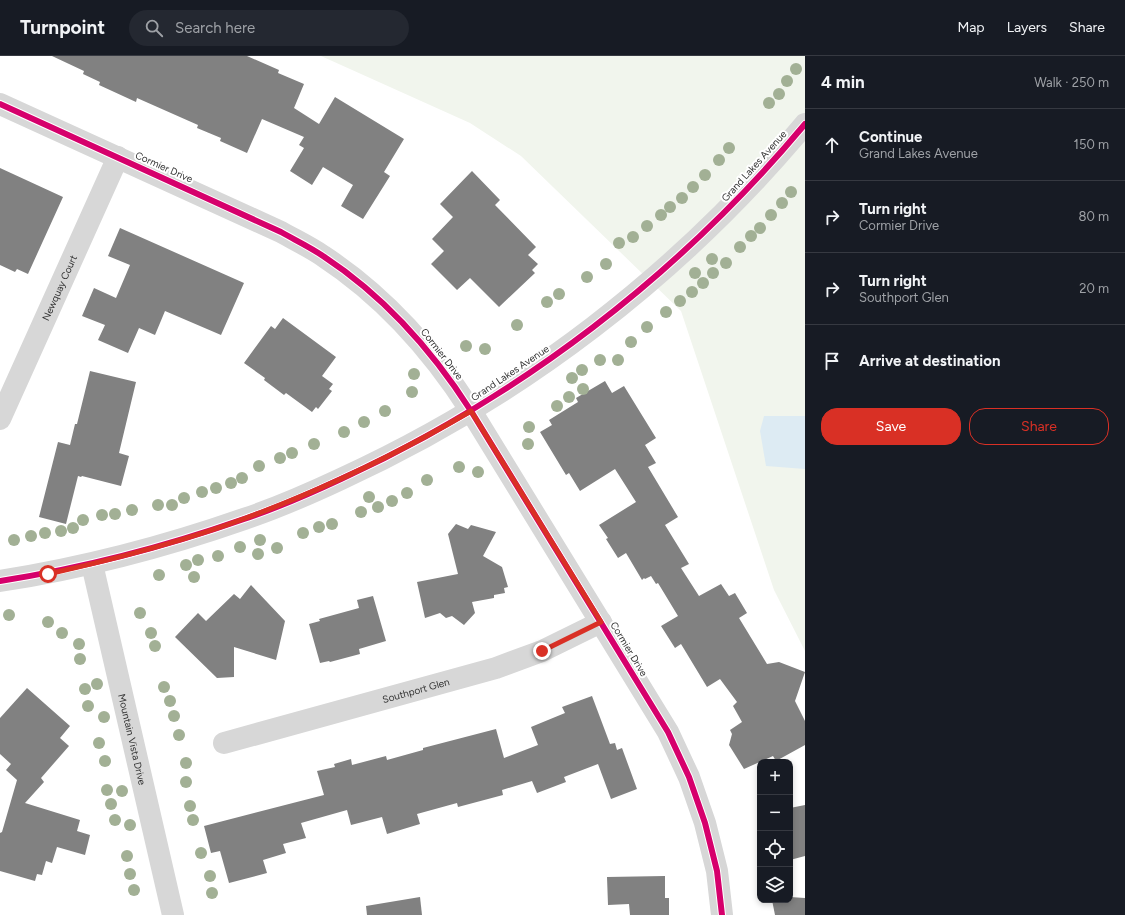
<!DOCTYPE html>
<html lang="en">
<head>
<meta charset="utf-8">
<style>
  :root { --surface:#171b24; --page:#242831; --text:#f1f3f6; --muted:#9ea1a6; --line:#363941; --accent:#d93025 }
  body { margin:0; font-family:Figtree,sans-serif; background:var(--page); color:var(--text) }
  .controls { position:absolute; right:12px; bottom:12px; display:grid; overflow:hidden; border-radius:8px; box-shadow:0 2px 6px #0003 }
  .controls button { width:36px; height:36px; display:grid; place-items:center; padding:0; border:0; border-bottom:1px solid var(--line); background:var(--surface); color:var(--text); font:20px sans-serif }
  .stop { position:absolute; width:12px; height:12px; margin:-9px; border:3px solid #d93025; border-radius:50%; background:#fff }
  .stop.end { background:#d93025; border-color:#fff; box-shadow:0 1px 4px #0008 }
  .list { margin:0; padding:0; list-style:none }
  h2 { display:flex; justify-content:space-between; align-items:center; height:52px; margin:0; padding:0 16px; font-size:17px }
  h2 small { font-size:13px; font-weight:400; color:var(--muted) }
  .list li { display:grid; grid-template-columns:26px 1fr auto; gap:12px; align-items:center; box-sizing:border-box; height:72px; padding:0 16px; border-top:1px solid var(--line) }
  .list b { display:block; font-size:15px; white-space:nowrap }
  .list p { margin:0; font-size:13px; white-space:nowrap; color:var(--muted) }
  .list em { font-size:13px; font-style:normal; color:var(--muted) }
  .actions { display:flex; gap:8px; padding:12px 16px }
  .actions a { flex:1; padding:9px 0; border:1px solid var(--accent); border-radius:16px; text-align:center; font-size:14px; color:var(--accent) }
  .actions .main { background:var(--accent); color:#fff }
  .icon { flex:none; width:22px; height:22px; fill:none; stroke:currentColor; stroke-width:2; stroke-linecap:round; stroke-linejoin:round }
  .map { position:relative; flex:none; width:805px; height:859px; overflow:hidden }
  header { display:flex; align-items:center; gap:24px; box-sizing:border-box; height:56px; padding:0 20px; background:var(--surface); border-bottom:1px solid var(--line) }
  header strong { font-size:19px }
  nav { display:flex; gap:22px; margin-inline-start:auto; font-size:14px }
  .search { width:280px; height:36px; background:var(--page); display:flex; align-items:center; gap:10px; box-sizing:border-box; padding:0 14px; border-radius:22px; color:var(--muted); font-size:15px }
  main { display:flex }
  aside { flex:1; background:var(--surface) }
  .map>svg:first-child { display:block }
  .green { fill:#f1f5ed }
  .water { fill:#ddebf3 }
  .building { fill:#818181 }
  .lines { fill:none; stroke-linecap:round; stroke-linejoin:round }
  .minor { stroke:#d7d7d7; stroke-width:22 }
  .cycleway-casing { stroke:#fff; stroke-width:8 }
  .cycleway { stroke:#d6006c; stroke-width:6 }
  .tree { fill:#a2b095 }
  .route { stroke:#d93025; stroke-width:5 }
  .labels { text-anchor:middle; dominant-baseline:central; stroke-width:4; stroke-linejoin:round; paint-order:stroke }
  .street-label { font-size:10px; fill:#333; stroke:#fff }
</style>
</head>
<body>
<header>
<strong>Turnpoint</strong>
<div class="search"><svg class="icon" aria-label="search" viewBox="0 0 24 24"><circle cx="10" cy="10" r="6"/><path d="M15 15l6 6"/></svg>Search here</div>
<nav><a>Map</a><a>Layers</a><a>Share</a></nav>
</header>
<main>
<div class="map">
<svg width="805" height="859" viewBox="0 0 805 859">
  <rect width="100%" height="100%" fill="#fff"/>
  <polygon class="green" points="321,0 805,0 805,595 774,534 681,255 521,100 470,67"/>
  <polygon class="water" points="764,360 805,360 805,413 766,410 760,375"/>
  <g class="building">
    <polygon points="52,0 247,0 279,14 278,17 304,28 294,52 319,68 335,41 404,83 384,116 390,120 363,163 341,150 353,129 323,111 312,129 290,115 304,92 299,89 304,81 262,63 247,97 220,85 221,82 197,72 198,69 137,42 136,46 99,29 100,26 83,18 84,15"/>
    <polygon points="0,112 63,141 28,218 17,213 15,216 0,209"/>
    <polygon points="472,115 500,144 495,149 536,191 528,199 538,208 532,214 535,217 499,251 470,222 457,234 431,208 444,195 432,183 453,161 440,148"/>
    <polygon points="120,172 244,227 221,279 165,255 155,279 139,272 128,297 98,284 105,269 82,260 94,232 116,242 130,209 108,200"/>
    <polygon points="283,262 336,301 322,320 333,328 329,333 332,335 318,353 316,351 312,356 286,337 284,339 264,324 265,322 244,307 271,270 275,273"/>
    <polygon points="90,315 136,326 119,397 129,400 121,430 82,420 81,421 78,420 66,468 39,461 58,386 70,389 75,368 77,368"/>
    <polygon points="605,325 612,337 624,330 656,382 645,389 656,407 648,411 678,461 665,469 689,508 681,512 699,540 721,528 729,540 735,537 747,557 739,562 767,608 779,606 805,616 795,645 805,665 805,689 776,705 773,700 744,713 729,689 732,678 730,674 742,666 733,650 737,646 720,623 707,631 681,588 675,592 661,570 678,560 658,527 656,528 651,520 645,523 644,522 642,524 626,497 618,502 606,483 608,482 599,469 636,446 615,413 580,435 569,417 566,419 540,376 552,369 549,364 578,346 576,342"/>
    <polygon points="456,468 468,473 471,469 496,476 483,500 502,511 508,531 504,532 505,537 494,539 494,542 472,546 475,557 464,569 452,560 446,562 440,557 425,562 417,526 458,518 448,478"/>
    <polygon points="251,529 285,565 276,604 234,591 234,621 217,622 175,581 198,557 206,565 234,538 240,543"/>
    <polygon points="373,540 386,585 359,593 360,598 330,606 329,605 320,607 309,568 320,565 319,563 359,552 357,544"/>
    <polygon points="27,632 70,670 60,682 69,690 41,722 44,726 25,747 80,764 77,775 90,779 85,799 57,791 52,807 46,805 42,819 37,818 35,825 0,815 0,777 2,776 17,724 6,714 11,708 0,698 0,662"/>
    <polygon points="592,640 610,688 615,687 617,694 622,692 637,733 611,743 598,708 564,721 566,726 537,737 532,725 502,734 503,739 458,751 457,747 417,758 420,768 387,778 382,761 351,769 347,754 301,767 306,782 283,788 286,797 263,804 267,817 229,827 220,795 211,797 204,770 324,739 317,715 335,711 334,708 351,703 352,709 386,700 387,704 423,694 423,692 496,673 504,702 538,689 531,671 565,657 562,651"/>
    <polygon points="805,749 805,800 790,804 790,752"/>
    <polygon points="665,820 665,842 669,842 669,859 630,859 629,848 608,849 607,821"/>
    <polygon points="420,841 422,859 367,859 366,850"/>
    <polygon points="790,841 805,842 805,859 775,859 772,844 790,844"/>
  </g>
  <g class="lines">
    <g class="minor">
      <path d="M0,48L281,176C295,184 310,191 323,200C384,240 432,294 471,355L668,676L689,721L705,767L717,815L722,859"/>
      <path id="s1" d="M0,363L118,101"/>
      <path id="s2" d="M92,508L173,859"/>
      <path d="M0,525C83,512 164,491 244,463C277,452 309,438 341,423C520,341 679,219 805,68"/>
      <path id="s3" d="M224,687L496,612L542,595L601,566"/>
    </g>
    <defs>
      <g id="cycleway">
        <path d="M0,48L281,176C295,184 310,191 323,200C384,240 432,294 471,355L668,676L689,721L705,767L717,815L722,859"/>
        <path d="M0,525C83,512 164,491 244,463C277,452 309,438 341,423C520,341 679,219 805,68"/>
      </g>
    </defs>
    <use href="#cycleway" class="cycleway-casing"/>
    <use href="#cycleway" class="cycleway"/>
  </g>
  <g class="tree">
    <circle cx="796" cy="13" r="6"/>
    <circle cx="787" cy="25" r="6"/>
    <circle cx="779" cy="38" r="6"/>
    <circle cx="769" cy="47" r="6"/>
    <circle cx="729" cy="92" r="6"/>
    <circle cx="719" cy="104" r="6"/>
    <circle cx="705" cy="119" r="6"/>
    <circle cx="693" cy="131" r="6"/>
    <circle cx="791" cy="136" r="6"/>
    <circle cx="682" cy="142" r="6"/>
    <circle cx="782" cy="147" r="6"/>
    <circle cx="670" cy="151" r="6"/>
    <circle cx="661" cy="159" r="6"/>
    <circle cx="771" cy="159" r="6"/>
    <circle cx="647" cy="170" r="6"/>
    <circle cx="760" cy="172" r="6"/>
    <circle cx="751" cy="180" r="6"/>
    <circle cx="633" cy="181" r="6"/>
    <circle cx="619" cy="187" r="6"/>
    <circle cx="740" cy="191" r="6"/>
    <circle cx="712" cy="203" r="6"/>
    <circle cx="726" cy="207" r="6"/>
    <circle cx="606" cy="208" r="6"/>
    <circle cx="695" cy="217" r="6"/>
    <circle cx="713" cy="217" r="6"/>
    <circle cx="587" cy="221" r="6"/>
    <circle cx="703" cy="227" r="6"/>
    <circle cx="692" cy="236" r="6"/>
    <circle cx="559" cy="238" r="6"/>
    <circle cx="680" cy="245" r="6"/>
    <circle cx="547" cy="246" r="6"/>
    <circle cx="666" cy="256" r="6"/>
    <circle cx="517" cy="269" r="6"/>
    <circle cx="647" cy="271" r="6"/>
    <circle cx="631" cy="286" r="6"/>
    <circle cx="466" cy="290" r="6"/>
    <circle cx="485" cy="293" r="6"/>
    <circle cx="600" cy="304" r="6"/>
    <circle cx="618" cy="304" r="6"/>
    <circle cx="582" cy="314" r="6"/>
    <circle cx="414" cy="318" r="6"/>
    <circle cx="572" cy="322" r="6"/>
    <circle cx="583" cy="333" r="6"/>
    <circle cx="412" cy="336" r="6"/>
    <circle cx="569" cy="341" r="6"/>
    <circle cx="557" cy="350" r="6"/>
    <circle cx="385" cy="355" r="6"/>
    <circle cx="364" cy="366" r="6"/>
    <circle cx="529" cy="371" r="6"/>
    <circle cx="344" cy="376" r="6"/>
    <circle cx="314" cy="388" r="6"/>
    <circle cx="528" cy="388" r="6"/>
    <circle cx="292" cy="397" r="6"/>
    <circle cx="280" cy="402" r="6"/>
    <circle cx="259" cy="410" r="6"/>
    <circle cx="459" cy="411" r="6"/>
    <circle cx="478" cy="416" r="6"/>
    <circle cx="242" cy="422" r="6"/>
    <circle cx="427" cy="424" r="6"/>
    <circle cx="231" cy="427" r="6"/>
    <circle cx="216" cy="432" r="6"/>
    <circle cx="202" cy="436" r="6"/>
    <circle cx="407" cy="437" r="6"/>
    <circle cx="369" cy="441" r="6"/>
    <circle cx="184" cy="442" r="6"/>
    <circle cx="392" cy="445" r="6"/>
    <circle cx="158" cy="449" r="6"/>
    <circle cx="172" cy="449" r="6"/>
    <circle cx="378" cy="451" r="6"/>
    <circle cx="132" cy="454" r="6"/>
    <circle cx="361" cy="456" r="6"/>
    <circle cx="115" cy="458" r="6"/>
    <circle cx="102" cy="459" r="6"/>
    <circle cx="83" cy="464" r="6"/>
    <circle cx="332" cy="468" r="6"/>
    <circle cx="319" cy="471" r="6"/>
    <circle cx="73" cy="472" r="6"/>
    <circle cx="61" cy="475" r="6"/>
    <circle cx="45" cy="477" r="6"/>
    <circle cx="303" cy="477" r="6"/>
    <circle cx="31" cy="480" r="6"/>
    <circle cx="14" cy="484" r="6"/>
    <circle cx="260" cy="484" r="6"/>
    <circle cx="240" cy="491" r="6"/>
    <circle cx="277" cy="492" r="6"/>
    <circle cx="258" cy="498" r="6"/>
    <circle cx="218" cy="500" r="6"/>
    <circle cx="198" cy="504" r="6"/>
    <circle cx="186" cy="509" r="6"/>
    <circle cx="159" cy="519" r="6"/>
    <circle cx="194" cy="521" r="6"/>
    <circle cx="140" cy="557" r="6"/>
    <circle cx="9" cy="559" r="6"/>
    <circle cx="48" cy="566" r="6"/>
    <circle cx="62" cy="577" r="6"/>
    <circle cx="151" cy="577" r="6"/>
    <circle cx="79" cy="588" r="6"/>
    <circle cx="155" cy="590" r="6"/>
    <circle cx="80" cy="603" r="6"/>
    <circle cx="97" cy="628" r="6"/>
    <circle cx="164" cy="631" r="6"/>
    <circle cx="85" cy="633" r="6"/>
    <circle cx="170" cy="645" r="6"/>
    <circle cx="88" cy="650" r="6"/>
    <circle cx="174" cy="660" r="6"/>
    <circle cx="104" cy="661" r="6"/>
    <circle cx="179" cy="679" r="6"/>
    <circle cx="99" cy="687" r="6"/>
    <circle cx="105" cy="705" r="6"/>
    <circle cx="186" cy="707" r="6"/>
    <circle cx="186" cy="726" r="6"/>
    <circle cx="107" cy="734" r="6"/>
    <circle cx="122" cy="735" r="6"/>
    <circle cx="111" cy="748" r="6"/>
    <circle cx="190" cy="750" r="6"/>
    <circle cx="115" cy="764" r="6"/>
    <circle cx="193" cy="764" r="6"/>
    <circle cx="130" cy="769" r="6"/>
    <circle cx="201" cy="797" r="6"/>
    <circle cx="127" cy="800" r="6"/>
    <circle cx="130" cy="818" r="6"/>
    <circle cx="210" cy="820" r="6"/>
    <circle cx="134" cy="834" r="6"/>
    <circle cx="212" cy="837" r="6"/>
  </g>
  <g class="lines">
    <path class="route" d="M48,518C115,503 182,486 246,462C325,433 399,397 471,355L601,566L542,595"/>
  </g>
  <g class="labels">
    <g class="street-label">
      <text transform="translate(754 110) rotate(-48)">Grand Lakes Avenue</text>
      <text transform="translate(164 111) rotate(24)">Cormier Drive</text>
      <text stroke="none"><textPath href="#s1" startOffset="144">Newquay Court</textPath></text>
      <text transform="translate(442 298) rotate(52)">Cormier Drive</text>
      <text transform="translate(510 317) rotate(-34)">Grand Lakes Avenue</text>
      <text transform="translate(629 593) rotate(59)">Cormier Drive</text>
      <text stroke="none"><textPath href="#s3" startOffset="199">Southport Glen</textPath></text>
      <text stroke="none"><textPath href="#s2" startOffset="180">Mountain Vista Drive</textPath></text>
    </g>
  </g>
</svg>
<div class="controls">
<button>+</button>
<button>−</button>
<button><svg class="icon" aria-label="locate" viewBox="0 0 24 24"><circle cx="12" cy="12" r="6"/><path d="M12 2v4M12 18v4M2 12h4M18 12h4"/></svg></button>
<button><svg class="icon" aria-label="layers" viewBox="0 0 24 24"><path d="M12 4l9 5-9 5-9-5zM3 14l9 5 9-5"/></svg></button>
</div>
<div class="stop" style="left:48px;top:518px"></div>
<div class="stop end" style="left:542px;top:595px"></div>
</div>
<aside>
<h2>4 min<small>Walk · 250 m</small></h2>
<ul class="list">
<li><svg class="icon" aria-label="ahead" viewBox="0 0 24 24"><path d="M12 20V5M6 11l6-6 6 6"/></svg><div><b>Continue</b><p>Grand Lakes Avenue</p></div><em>150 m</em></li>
<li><svg class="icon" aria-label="right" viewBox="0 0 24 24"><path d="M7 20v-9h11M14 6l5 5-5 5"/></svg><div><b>Turn right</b><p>Cormier Drive</p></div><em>80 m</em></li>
<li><svg class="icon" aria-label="right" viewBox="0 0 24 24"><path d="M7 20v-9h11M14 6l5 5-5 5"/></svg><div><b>Turn right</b><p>Southport Glen</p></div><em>20 m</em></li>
<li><svg class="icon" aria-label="arrive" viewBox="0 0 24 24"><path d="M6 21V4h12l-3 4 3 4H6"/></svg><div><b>Arrive at destination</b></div></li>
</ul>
<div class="actions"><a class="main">Save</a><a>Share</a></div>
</aside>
</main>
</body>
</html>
